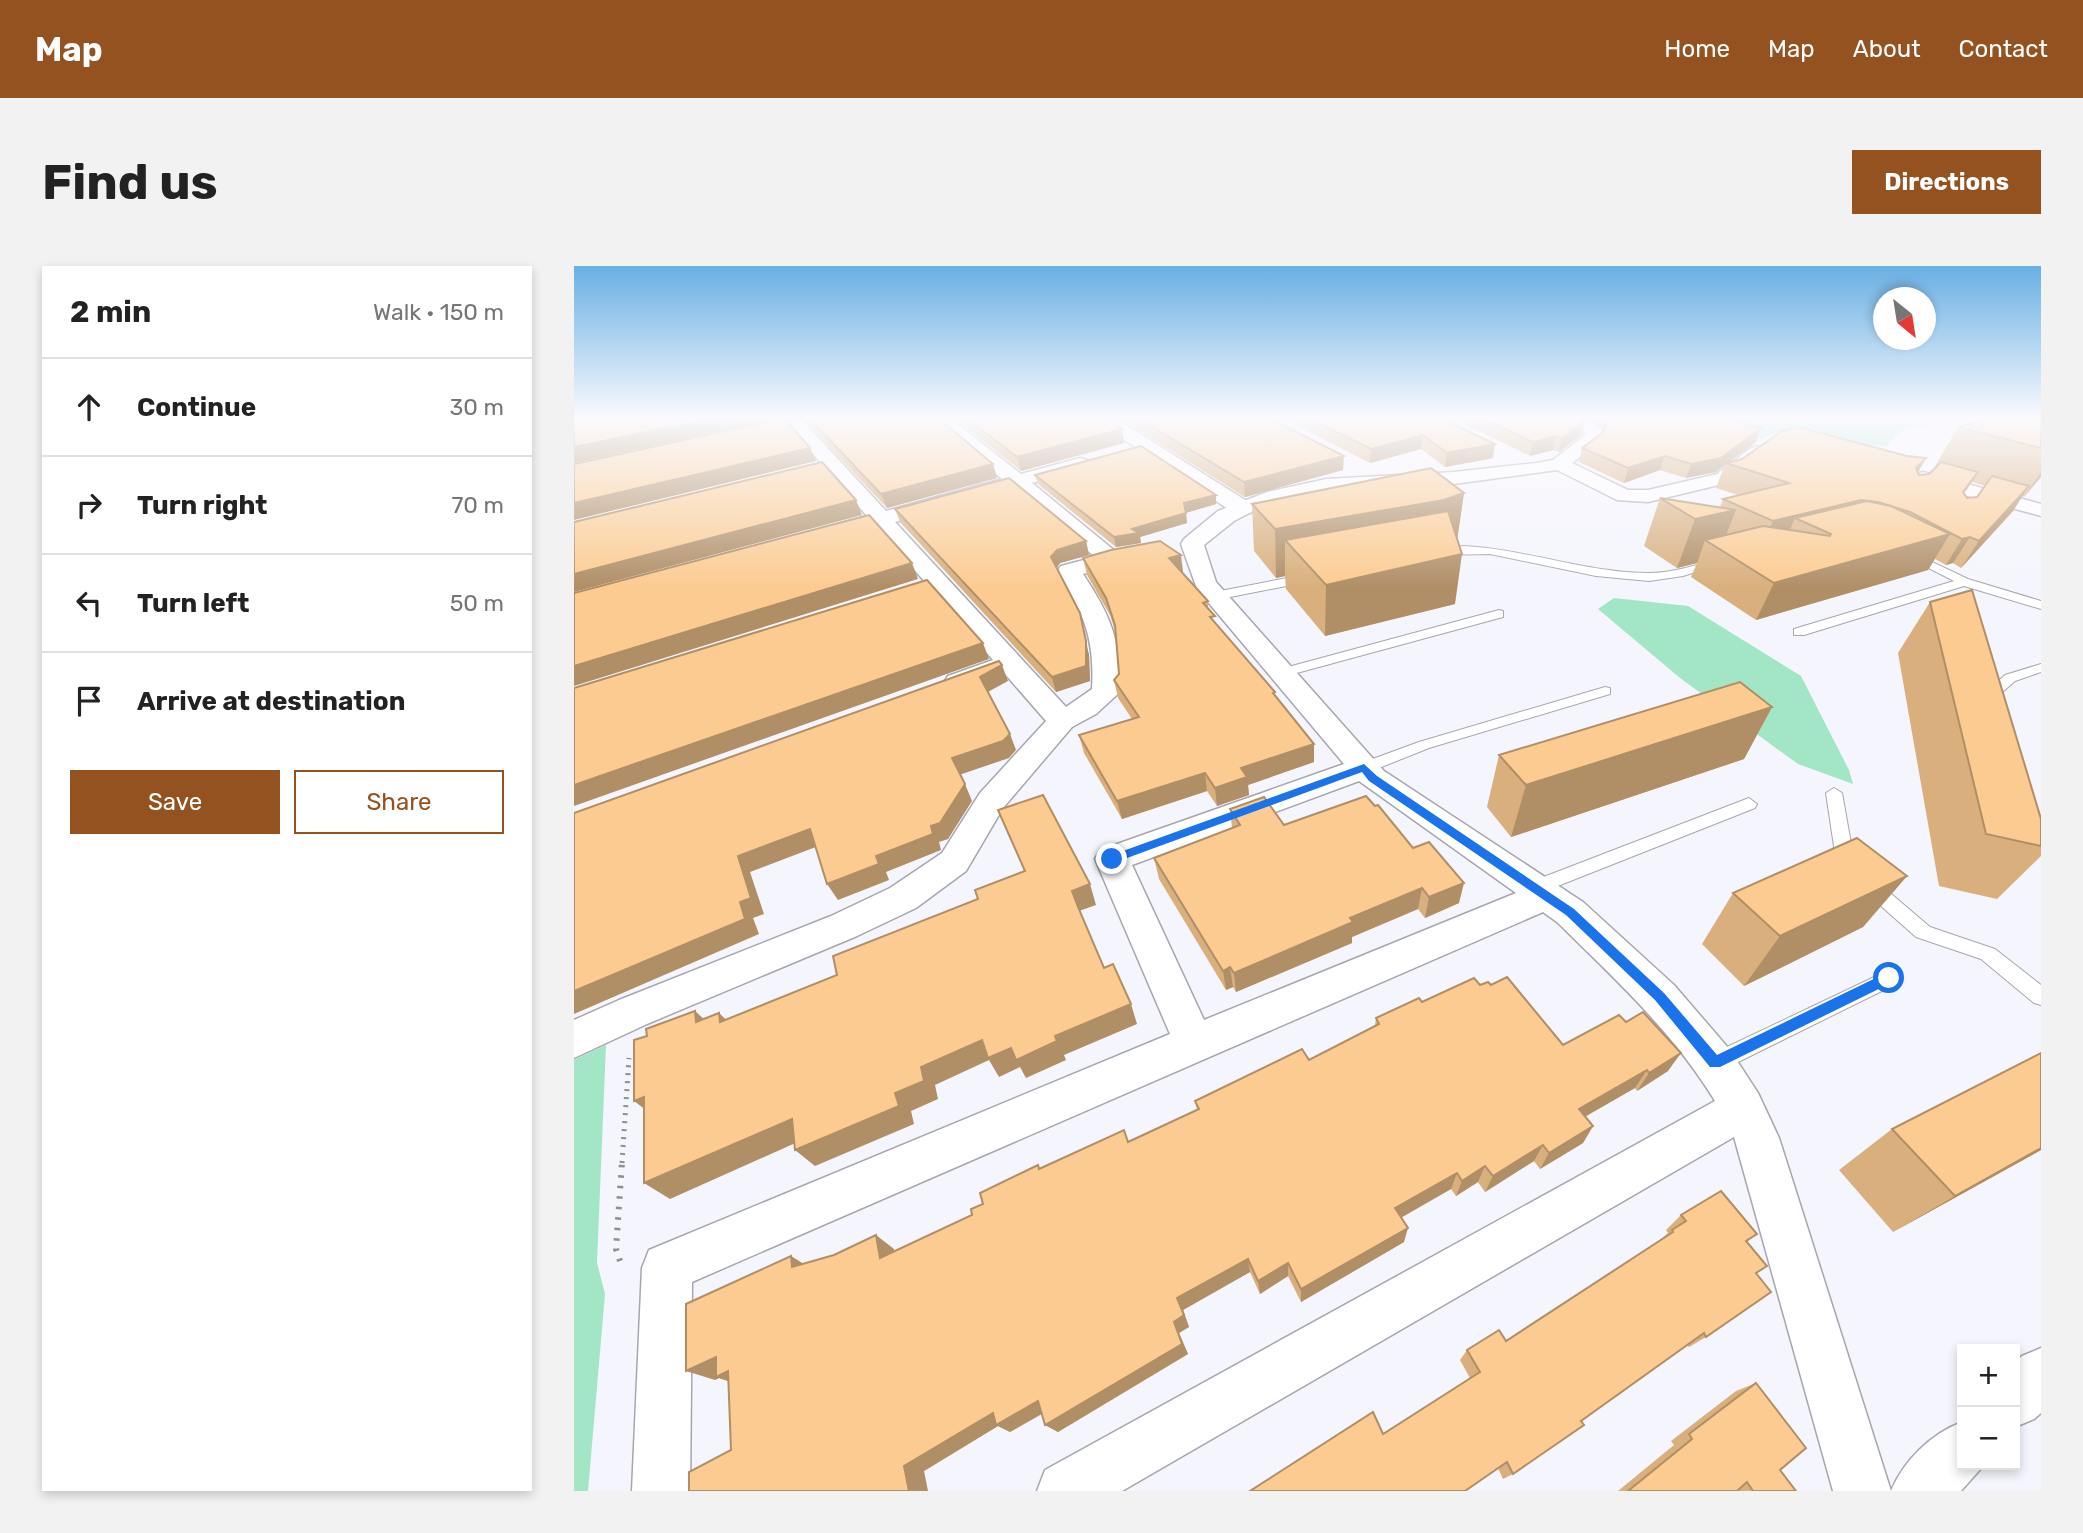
<!DOCTYPE html>
<html lang="en">
<head>
<meta charset="utf-8">
<style>
  :root { --surface:#fff; --page:#f2f2f2; --text:#222; --muted:#767676; --line:#e0e0e0; --accent:#945220 }
  body { margin:0; font-family:Rubik,sans-serif; background:var(--page); color:var(--text) }
  .controls { position:absolute; right:21px; bottom:21px; display:grid; overflow:hidden; border-radius:0px; box-shadow:0 4px 10px #0003 }
  .controls button { width:63px; height:63px; display:grid; place-items:center; padding:0; border:0; border-bottom:2px solid var(--line); background:var(--surface); color:var(--text); font:35px sans-serif }
  .compass { position:absolute; left:1299px; top:21px; width:63px; height:63px; border-radius:50%; background:var(--surface); box-shadow:0 4px 10px #0003; rotate:150deg }
  .stop { position:absolute; width:21px; height:21px; margin:-16px; border:5px solid #1a73e8; border-radius:50%; background:#fff }
  .stop.end { background:#1a73e8; border-color:#fff; box-shadow:0 2px 7px #0008 }
  .list { margin:0; padding:0; list-style:none }
  h2 { display:flex; justify-content:space-between; align-items:center; height:91px; margin:0; padding:0 28px; font-size:30px }
  h2 small { font-size:23px; font-weight:400; color:var(--muted) }
  .list li { display:grid; grid-template-columns:46px 1fr auto; gap:21px; align-items:center; box-sizing:border-box; height:98px; padding:0 28px; border-top:2px solid var(--line) }
  .list b { display:block; font-size:26px; white-space:nowrap }
  .list em { font-size:23px; font-style:normal; color:var(--muted) }
  .actions { display:flex; gap:14px; padding:21px 28px }
  .actions a { flex:1; padding:16px 0; border:2px solid var(--accent); border-radius:0px; text-align:center; font-size:24px; color:var(--accent) }
  .actions .main { background:var(--accent); color:#fff }
  .icon { flex:none; width:38px; height:38px; fill:none; stroke:currentColor; stroke-width:2; stroke-linecap:round; stroke-linejoin:round }
  .map { position:relative; flex:none; width:1467px; height:1225px; overflow:hidden; border-radius:0px }
  header { display:flex; align-items:center; gap:42px; box-sizing:border-box; height:98px; padding:0 35px; background:var(--accent); color:#fff }
  header strong { font-size:33px }
  nav { display:flex; gap:38px; margin-inline-start:auto; font-size:24px }
  .intro { display:flex; align-items:center; justify-content:space-between; box-sizing:border-box; height:168px; padding:0 42px }
  h1 { margin:0; font-size:49px }
  .button { padding:18px 32px; border-radius:0px; background:var(--accent); color:#fff; font-size:24px; font-weight:700 }
  main { display:flex; gap:42px; padding:0 42px }
  aside { flex:1; background:var(--surface); border-radius:0px; box-shadow:0 4px 10px #0003 }
  .map>svg:first-child { display:block }
  .green { fill:#a2e6c5 }
  .lines { fill:none; stroke-linecap:round; stroke-linejoin:round }
  .service-casing { stroke:#a7a6ae; stroke-width:2 }
  .minor-casing { stroke:#a7a6ae; stroke-width:3 }
  .tertiary-casing { stroke:#a7a6ae; stroke-width:3 }
  .path-far1 { stroke:#8e8e93; stroke-width:5; stroke-dasharray:2 6; stroke-linecap:butt }
  .path { stroke:#8e8e93; stroke-width:6; stroke-dasharray:2.5 8; stroke-linecap:butt }
  .service { fill:#fff; fill-rule:evenodd }
  .minor { fill:#fff; fill-rule:evenodd }
  .tertiary { fill:#fff; fill-rule:evenodd }
  .wall { fill:#d9af7d; fill-rule:evenodd }
  .shaded-wall { fill:#b08e66 }
  .building { fill:#fccb91; stroke:#b08e66; stroke-width:2 }
  .route { fill:#1a73e8 }
</style>
</head>
<body>
<header>
<strong>Map</strong>
<nav><a>Home</a><a>Map</a><a>About</a><a>Contact</a></nav>
</header>
<div class="intro"><h1>Find us</h1><a class="button">Directions</a></div>
<main>
<aside>
<h2>2 min<small>Walk · 150 m</small></h2>
<ul class="list">
<li><svg class="icon" aria-label="ahead" viewBox="0 0 24 24"><path d="M12 20V5M6 11l6-6 6 6"/></svg><div><b>Continue</b></div><em>30 m</em></li>
<li><svg class="icon" aria-label="right" viewBox="0 0 24 24"><path d="M7 20v-9h11M14 6l5 5-5 5"/></svg><div><b>Turn right</b></div><em>70 m</em></li>
<li><svg class="icon" aria-label="left" viewBox="0 0 24 24"><path d="M17 20v-9H6M10 6l-5 5 5 5"/></svg><div><b>Turn left</b></div><em>50 m</em></li>
<li><svg class="icon" aria-label="arrive" viewBox="0 0 24 24"><path d="M6 21V4h12l-3 4 3 4H6"/></svg><div><b>Arrive at destination</b></div></li>
</ul>
<div class="actions"><a class="main">Save</a><a>Share</a></div>
</aside>
<div class="map">
<svg width="1467" height="1225" viewBox="0 0 1467 1225">
  <rect width="100%" height="100%" fill="#f5f5fd"/>
  <g class="green">
    <path d="M1086,151H1186L1193,156L1217,151H1389L1330,164L1312,180C1297,179 1281,180 1267,177C1235,171 1222,155 1188,173Z"/>
    <polygon points="1040,332 1114,340 1227,410 1275,504 1279,518 1224,498 1106,412 1024,343"/>
    <polygon points="32,779 23,997 31,1028 14,1225 0,1225 0,794"/>
  </g>
  <g class="lines">
    <defs>
      <g id="service">
        <path d="M890,280C952,283 1012,307 1075,307C1098,307 1121,299 1143,294L1149,297L1109,310L1075,315L1022,310L916,288L864,289L858,286L864,283Z"/>
        <polygon points="1337,286 1394,313 1467,335 1467,343 1390,320 1230,369 1220,369 1220,363 1380,315 1333,291 1333,287"/>
        <polygon points="734,308 738,309 738,315 641,334 635,330 641,326"/>
        <polygon points="925,344 929,345 929,351 708,411 701,407 703,404"/>
        <polygon points="1467,398 1467,406 1441,415 1425,429 1428,438 1426,441 1416,441 1411,428 1431,409"/>
        <polygon points="1031,421 1036,422 1036,428 855,482 795,506 785,506 782,502 785,498 845,476"/>
        <polygon points="1260,522 1268,527 1281,600 1278,605 1266,605 1263,600 1252,527"/>
        <polygon points="1175,532 1183,538 1181,542 966,627 954,627 951,622 954,617"/>
        <polygon points="1296,613 1302,615 1356,661 1421,683 1467,719 1467,739 1460,737 1407,693 1342,671 1290,625 1287,620 1290,615"/>
        <polygon points="1315,704 1322,706 1325,712 1322,718 1148,804 1141,807 1134,804 1130,797 1134,790"/>
      </g>
      <g id="minor">
        <path d="M207,151H225L312,245L428,213L356,151H375L447,208L506,192L513,194L516,198L513,202L458,217L541,285L556,281L564,283L567,288L564,293L509,308C537,350 547,375 546,426L522,448L498,461L429,542L392,605L342,642L283,670L73,758L0,792V754L45,734L257,650L316,622L368,587L406,527L472,455L431,408L384,424L374,422L370,416L374,410L419,394L303,261L253,275L245,273L242,268L245,263L293,250ZM440,223L521,291L487,300L483,305C510,348 521,372 518,423L492,441L321,256Z"/>
        <path d="M983,151C1003,150 1018,150 1031,167L1022,180L998,197L1054,224H1074L1143,208L1177,182L1184,180L1193,186L1157,216L1074,236L1043,234L983,204L880,218L752,225L683,243L660,255L630,279L642,316L810,505L1009,636L1100,719L1156,784L1184,827L1205,872L1317,1225C1330,1194 1357,1168 1388,1156V1199H1410L1387,1225H1259L1160,871L548,1225H463L471,1204L1141,835C1099,766 1040,712 983,656L969,646L118,1016L116,1225H58L68,1002L75,984L596,768L521,593L526,584L770,498L623,323L607,278L610,273L644,245L693,226L752,213L880,206L962,197L979,194L1012,168C1004,160 990,159 983,151ZM785,515L942,627L630,754L558,599Z"/>
        <polygon points="1349,206 1467,238 1467,250 1342,216 1339,212 1342,208"/>
        <polygon points="1467,1082 1467,1147 1460,1153 1441,1161 1441,1097 1448,1090"/>
      </g>
      <polygon id="tertiary" points="516,151 539,151 676,237 680,242 676,247 660,247"/>
    </defs>
    <use href="#service" class="service-casing"/>
    <use href="#minor" class="minor-casing"/>
    <use href="#tertiary" class="tertiary-casing"/>
    <polyline class="path-far1" points="48,897 55,792"/>
    <polyline class="path" points="46,995 42,983 48,896"/>
    <use href="#service" class="service"/>
    <use href="#minor" class="minor"/>
    <use href="#tertiary" class="tertiary"/>
  </g>
  <g class="wall">
    <polygon points="227,151 363,151 419,198 423,212 313,242"/>
    <polygon points="379,151 529,151 550,177 447,205"/>
    <polygon points="543,151 693,151 769,204 671,231"/>
    <polygon points="706,151 865,151 919,192 871,201 847,183 796,197"/>
    <polygon points="876,151 1008,151 1011,154 1008,168 985,186 979,184 956,190"/>
    <path d="M1009,151H1145L1182,176L1153,197L1344,207L1345,209L1355,208L1359,204L1384,161L1467,151V211L1450,231L1448,230L1439,245L1387,302L1379,297L1372,299L1361,293L1354,304L1182,354L1117,311L1123,297L1103,302L1070,280L1086,232L1146,241L1149,233L1164,229L1142,222L1151,198L1142,206L1112,212L1086,204L1050,217L1005,196L1008,182L1027,168L1030,164L1017,152ZM1398,216L1411,220L1403,231L1393,232L1390,228Z"/>
    <polygon points="461,209 642,229 642,238 612,247 613,257 566,271 567,277 542,281 464,218"/>
    <polygon points="890,227 883,273 881,338 751,370 712,323 711,310 702,312 680,285 678,238"/>
    <polygon points="321,243 512,275 515,289 486,297 483,302 515,389 516,415 482,426 326,256"/>
    <polygon points="509,292 609,306 608,306 634,335 634,343 641,358 701,426 701,430 740,478 740,496 674,519 675,529 643,540 633,525 548,553 510,487 505,469 558,453 544,432 540,414 545,408 542,368 536,349 513,309"/>
    <polygon points="1356,336 1467,553 1467,590 1423,633 1365,620 1324,387"/>
    <polygon points="1198,441 1170,493 937,571 913,541 925,489"/>
    <polygon points="656,543 710,559 885,637 851,652 844,643 778,671 778,677 662,726 659,721 652,724 585,613 580,592 658,562"/>
    <polygon points="1333,610 1289,661 1170,720 1128,678 1159,627"/>
    <polygon points="906,719 917,719 989,779 1094,805 1063,825 1061,822 1011,850 1019,860 1009,877 966,903 960,895 911,926 904,916 882,930 877,923 827,951 830,976 727,1036 714,1010 686,1028 676,1006 609,1044 615,1061 605,1067 614,1088 484,1166 471,1159 468,1148 436,1166 424,1160 350,1205 157,1184 154,1115 145,1112 141,1114 229,998 320,983 320,985 398,949 409,938 464,899 466,902 555,875 623,844 621,835 735,794 801,760 802,752 848,736"/>
    <polygon points="1467,787 1467,884 1319,966 1265,904 1318,863"/>
    <polygon points="1107,949 1183,968 1173,976 1182,1007 1132,1071 1115,1081 1113,1079 1007,1155 939,1208 929,1213 924,1202 809,1168 896,1112 886,1094 893,1084 932,1075 1086,974 1094,967 1092,964"/>
    <polygon points="1182,1117 1206,1204 1222,1225 1044,1225 1100,1179 1097,1175 1162,1125"/>
  </g>
  <g class="shaded-wall">
    <polygon points="145,151 206,151 205,152 0,197 0,181"/>
    <polygon points="1011,154 1008,168 985,186 988,173"/>
    <polygon points="1187,162 1182,176 1142,206 1112,212 1117,198"/>
    <polygon points="548,163 550,177 447,205 443,191"/>
    <polygon points="849,169 847,183 796,197 797,183"/>
    <polygon points="982,170 979,184 956,190 959,176"/>
    <polygon points="921,178 919,192 871,201 873,187"/>
    <polygon points="236,182 242,195 0,254 0,237"/>
    <polygon points="770,190 769,204 671,231 670,216"/>
    <polygon points="1091,190 1086,204 1050,217 1054,202"/>
    <polygon points="1352,192 1338,217 1342,202"/>
    <polygon points="419,198 423,212 313,242 307,228"/>
    <polygon points="1467,206 1467,211 1450,231"/>
    <polygon points="1455,220 1439,245 1387,302 1405,275"/>
    <polygon points="890,227 883,275 711,274 711,310 702,312 701,263"/>
    <polygon points="642,229 642,238 611,247 610,237"/>
    <polygon points="282,234 288,249 0,326 0,308"/>
    <polygon points="1287,234 1273,259 1221,252 1211,275 1188,281 1199,255"/>
    <polygon points="1162,244 1146,284 1131,274 1123,297 1103,302 1121,253"/>
    <polygon points="612,247 613,257 566,271 567,277 542,281 540,271 558,263"/>
    <polygon points="1376,268 1354,304 1182,354 1200,317"/>
    <polygon points="1396,271 1379,297 1372,299 1388,273"/>
    <polygon points="512,275 515,289 486,297 480,305 477,291 483,284"/>
    <polygon points="888,288 881,338 751,370 752,319"/>
    <polygon points="607,289 609,306 598,309 595,292"/>
    <polygon points="338,297 344,313 0,420 0,400"/>
    <polygon points="506,347 515,389 516,415 482,426 478,411"/>
    <polygon points="409,377 415,393 0,540 0,519"/>
    <polygon points="428,399 434,415 412,427 406,411"/>
    <polygon points="1198,441 1170,493 937,571 952,519"/>
    <polygon points="436,468 442,484 435,492 385,509 378,492"/>
    <polygon points="740,478 740,496 674,519 675,529 643,540 641,522 667,502"/>
    <polygon points="631,507 633,525 548,553 543,535"/>
    <polygon points="391,518 398,535 374,573 365,576 367,584 312,606 315,614 264,634 253,618 357,560"/>
    <polygon points="236,563 247,579 176,606 190,648 179,652 185,668 0,748 0,725 166,636 164,590"/>
    <polygon points="1333,610 1289,661 1170,720 1206,670"/>
    <polygon points="890,617 885,637 851,652 855,631"/>
    <polygon points="516,618 522,639 505,645 498,625"/>
    <polygon points="848,622 844,643 778,671 778,677 662,726 660,707 776,652"/>
    <polygon points="656,701 659,721 652,724 649,705"/>
    <polygon points="557,738 563,758 490,789 492,794 452,812 446,801 425,811 415,794 361,819 364,833 337,845 340,858 241,900 221,884 321,827 347,801 408,774 437,782 481,770"/>
    <polygon points="121,745 142,764 122,756"/>
    <polygon points="145,747 165,766 146,756"/>
    <polygon points="1107,787 1094,805 1063,825 1075,807"/>
    <polygon points="1073,804 1061,822 995,860 1005,843"/>
    <polygon points="70,831 84,853 60,835"/>
    <polygon points="218,853 237,870 96,933 70,917"/>
    <polygon points="1019,860 1009,877 966,903 975,887"/>
    <polygon points="969,879 960,895 911,926 919,910"/>
    <polygon points="1467,882 1467,884 1319,966 1381,930"/>
    <polygon points="911,900 904,916 882,930 888,915"/>
    <polygon points="883,907 877,923 818,957 821,942"/>
    <polygon points="834,962 830,976 727,1036 727,1023"/>
    <polygon points="302,969 320,983 324,1005 306,992"/>
    <polygon points="217,990 238,1003 218,1001"/>
    <polygon points="674,993 676,1006 609,1044 615,1061 605,1067 614,1088 484,1166 471,1159 600,1056 603,1032"/>
    <polygon points="714,997 714,1010 686,1028 684,1015"/>
    <polygon points="142,1091 169,1120 145,1112 141,1114 112,1105"/>
    <polygon points="464,1135 476,1143 436,1166 424,1160 350,1205 354,1225 335,1225 330,1200 419,1147"/>
  </g>
  <g class="building">
    <polygon points="6,151 145,151 0,181 0,152"/>
    <polygon points="234,151 363,151 419,198 307,228"/>
    <polygon points="391,151 529,151 548,163 443,191"/>
    <polygon points="562,151 693,151 770,190 670,216"/>
    <polygon points="732,151 865,151 921,178 873,187 849,169 797,183"/>
    <polygon points="905,151 1008,151 1011,154 988,173 982,170 959,176"/>
    <polygon points="1034,151 1145,151 1187,162 1147,192 1117,198 1091,190 1054,202 1008,182 1027,168 1037,153"/>
    <polygon points="1428,151 1467,151 1467,182 1384,161"/>
    <polygon points="210,152 236,182 0,237 0,198"/>
    <polygon points="1224,161 1333,190 1352,192 1342,202 1345,209 1355,208 1367,196 1404,206 1389,226 1393,232 1403,231 1418,210 1455,220 1405,275 1396,271 1388,273 1336,246 1304,236 1287,234 1199,255 1149,233 1215,217 1152,197 1168,193 1208,165"/>
    <polygon points="567,180 642,229 610,237 612,247 558,263 565,267 540,271 461,209"/>
    <polygon points="248,196 282,234 0,308 0,256"/>
    <polygon points="857,202 890,227 870,234 701,263 678,238"/>
    <polygon points="435,212 512,275 483,284 477,291 506,347 512,375 512,400 478,411 321,243"/>
    <polygon points="1086,232 1162,244 1121,253"/>
    <polygon points="1293,235 1317,240 1376,268 1200,317 1131,274 1189,260 1256,270 1257,268 1221,252"/>
    <polygon points="874,245 888,288 752,319 711,274"/>
    <polygon points="295,249 338,297 0,400 0,327"/>
    <polygon points="586,275 607,289 595,292 634,335 629,337 641,350 636,351 701,426 699,427 740,478 667,502 673,511 641,522 631,507 543,535 505,469 565,451 540,414 545,408 541,359 532,332 509,292 537,284"/>
    <polygon points="353,314 409,377 0,519 0,422"/>
    <polygon points="1398,324 1467,553 1467,580 1412,568 1356,336"/>
    <polygon points="425,395 428,399 406,411 436,468 429,475 378,492 391,518 366,557 357,560 359,568 302,590 305,598 253,618 236,563 164,590 177,632 166,636 171,653 0,725 0,547"/>
    <polygon points="1166,416 1198,441 952,519 925,489"/>
    <polygon points="469,529 516,618 498,625 504,641 530,702 539,698 557,738 481,770 483,775 442,794 437,782 414,792 408,774 347,801 350,815 321,827 325,840 221,884 218,853 70,917 70,831 60,835 60,774 73,770 72,763 121,745 122,756 145,747 146,756 263,709 259,690 404,633 401,624 451,605 424,544"/>
    <polygon points="792,530 801,540 804,539 839,582 855,576 890,617 855,631 848,622 776,652 779,656 660,707 656,701 649,705 580,592 666,559 656,543 690,531 710,559"/>
    <polygon points="1283,572 1333,610 1206,670 1159,627"/>
    <polygon points="933,711 989,779 1045,749 1052,756 1069,746 1107,787 1075,807 1073,804 1005,843 1019,860 975,887 969,879 919,910 911,900 888,915 883,907 821,942 834,962 727,1023 714,997 684,1015 674,993 603,1032 610,1049 600,1056 608,1078 471,1159 464,1135 422,1159 419,1147 330,1200 335,1225 115,1225 115,1206 157,1184 154,1105 142,1111 142,1091 112,1105 112,1038 217,990 218,1001 260,989 302,969 306,992 398,949 397,943 409,938 406,927 464,899 465,903 550,864 554,876 625,843 621,835 728,783 735,794 805,758 802,752 845,732 848,736 900,712 906,719 914,716 917,719"/>
    <polygon points="1467,787 1467,882 1381,930 1318,863"/>
    <polygon points="1147,925 1183,968 1172,975 1193,1000 1182,1007 1197,1026 1132,1071 1130,1067 1007,1155 1010,1159 939,1208 933,1196 891,1225 676,1225 799,1146 809,1168 906,1106 893,1084 925,1064 932,1075 1099,966 1098,964 1112,955 1107,949"/>
    <polygon points="1182,1117 1232,1182 1206,1204 1222,1225 1179,1225 1173,1216 1163,1225 1054,1225 1118,1173 1115,1168"/>
  </g>
  <linearGradient id="sky" x2="0" y2="1"><stop stop-color="#69afe3"/><stop offset="0.47" stop-color="#fafafe"/><stop offset="1" stop-color="#fafafe" stop-opacity="0"/></linearGradient>
  <rect width="1467" height="322" fill="url(#sky)"/>
  <polygon class="route" points="790,498 803,510 1000,643 1090,727 1143,789 1310,708 1315,707 1321,712 1319,716 1146,801 1136,801 1081,734 992,649 795,515 788,506 542,596 538,597 533,593 535,590"/>
</svg>
<div class="controls">
<button>+</button>
<button>−</button>
</div>
<svg class="compass" viewBox="-18 -18 36 36"><path d="M0-13l5 13h-10z" fill="#e53935"/><path d="M0 13l5-13h-10z" fill="#767676"/></svg>
<div class="stop" style="left:1315px;top:712px"></div>
<div class="stop end" style="left:538px;top:593px"></div>
</div>
</main>
</body>
</html>
